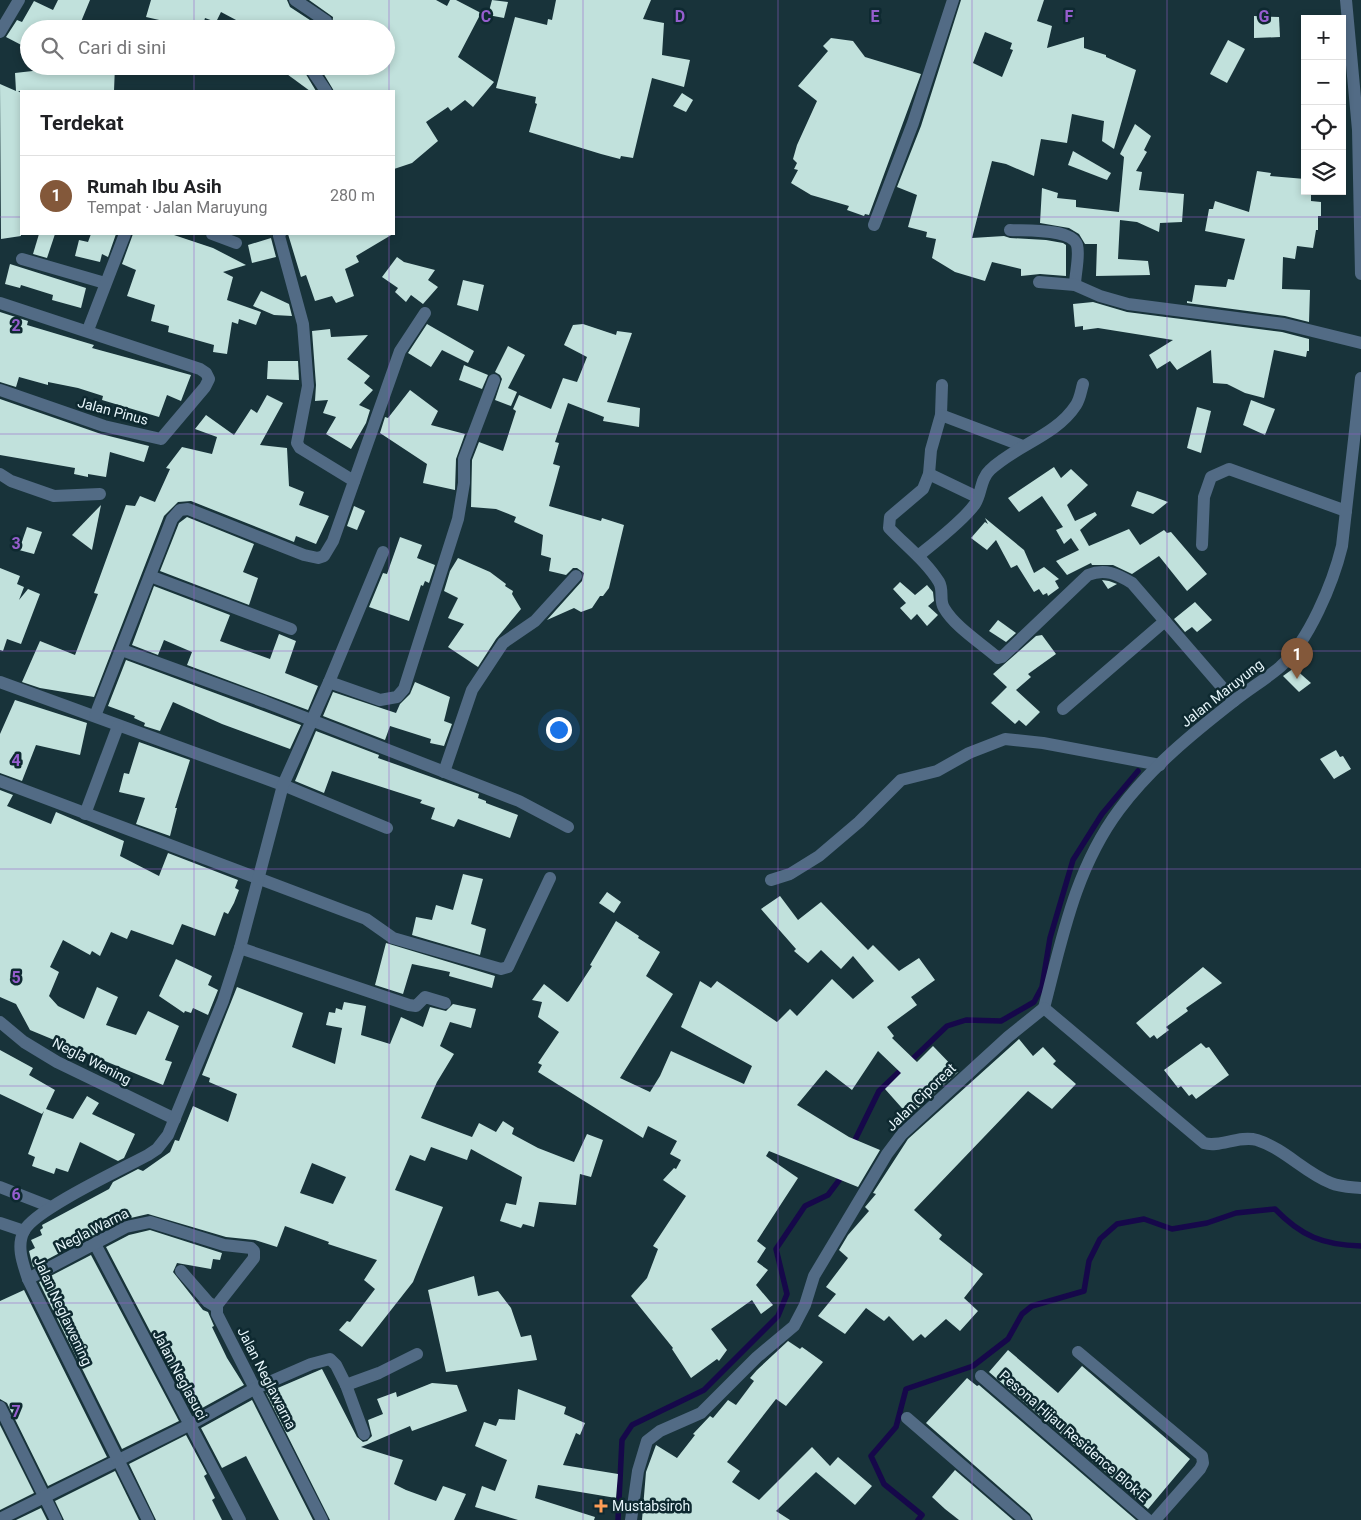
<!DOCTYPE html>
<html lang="id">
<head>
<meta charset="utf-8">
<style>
  :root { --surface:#fff; --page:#f6f6f6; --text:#202124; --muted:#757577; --line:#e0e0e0; --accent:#83583a }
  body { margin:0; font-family:Roboto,sans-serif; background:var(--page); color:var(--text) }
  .controls { position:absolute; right:15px; top:15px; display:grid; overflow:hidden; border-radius:0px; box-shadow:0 2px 8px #0003 }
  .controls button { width:45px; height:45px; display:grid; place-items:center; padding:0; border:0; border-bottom:1px solid var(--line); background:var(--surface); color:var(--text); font:25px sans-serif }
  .you { position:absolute; left:558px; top:729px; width:18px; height:18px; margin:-12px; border:4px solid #fff; border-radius:50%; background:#1a73e8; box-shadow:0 0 0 8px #1a73e833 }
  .badge { display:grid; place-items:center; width:32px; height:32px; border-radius:50%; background:var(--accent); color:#fff; font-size:16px; font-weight:700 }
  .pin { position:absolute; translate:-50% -41px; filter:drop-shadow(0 1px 2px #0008) }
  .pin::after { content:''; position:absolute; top:26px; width:18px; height:15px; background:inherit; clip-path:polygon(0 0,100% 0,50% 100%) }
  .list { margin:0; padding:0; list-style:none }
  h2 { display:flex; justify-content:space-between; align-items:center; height:65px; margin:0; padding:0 20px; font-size:21px }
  h2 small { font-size:16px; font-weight:400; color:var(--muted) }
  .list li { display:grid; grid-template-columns:32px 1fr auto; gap:15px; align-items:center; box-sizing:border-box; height:80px; padding:0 20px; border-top:1px solid var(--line) }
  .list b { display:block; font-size:19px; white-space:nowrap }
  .list p { margin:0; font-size:16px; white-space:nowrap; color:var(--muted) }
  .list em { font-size:16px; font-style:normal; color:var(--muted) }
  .icon { flex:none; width:28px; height:28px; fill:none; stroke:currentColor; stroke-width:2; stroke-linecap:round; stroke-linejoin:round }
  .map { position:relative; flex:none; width:1361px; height:1520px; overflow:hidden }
  .search { position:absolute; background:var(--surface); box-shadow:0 2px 8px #0003; left:20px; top:20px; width:375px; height:55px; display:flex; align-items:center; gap:12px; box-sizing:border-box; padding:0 18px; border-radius:28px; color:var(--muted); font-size:19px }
  .panel { position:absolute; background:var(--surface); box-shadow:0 2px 8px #0003; left:20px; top:90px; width:375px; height:145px; border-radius:0px }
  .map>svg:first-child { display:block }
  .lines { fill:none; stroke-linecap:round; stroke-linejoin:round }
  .stream { stroke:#16084a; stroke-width:5.5 }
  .building { fill:#c1e1dc; fill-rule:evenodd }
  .minor { stroke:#526b85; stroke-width:12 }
  .grid { fill:none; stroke:#965ece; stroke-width:1; stroke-opacity:0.55 }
  .poi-dot { fill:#fd9c56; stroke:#0e2930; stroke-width:2 }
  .labels { text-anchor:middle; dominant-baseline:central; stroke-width:5; stroke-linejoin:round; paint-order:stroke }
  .street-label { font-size:14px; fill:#e6f5fa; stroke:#0e2930 }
  .poi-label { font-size:14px; fill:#e6f5fa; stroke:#0e2930; text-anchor:start }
  .grid-label { font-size:16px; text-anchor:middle; font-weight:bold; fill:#965ece; stroke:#0e2930; stroke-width:5; stroke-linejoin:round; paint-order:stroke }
</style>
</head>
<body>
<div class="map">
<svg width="1361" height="1520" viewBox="0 0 1361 1520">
  <rect width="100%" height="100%" fill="#18333a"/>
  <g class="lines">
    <g class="stream">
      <polyline points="853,1144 879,1091 947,1026 966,1020 1001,1021 1034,1002 1042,987 1050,938 1073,860 1102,814 1138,771"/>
      <polyline points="618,1520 622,1440 632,1425 704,1390 778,1316 787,1294 776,1249 805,1206 828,1195 843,1175"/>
      <path d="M918,1520L922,1515L884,1484L871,1456L896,1427L906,1389L973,1366L1008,1339L1022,1314L1032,1306L1084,1291L1089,1261L1100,1239L1117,1224L1144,1219L1172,1229L1207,1223L1236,1213L1275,1209C1301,1236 1323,1245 1361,1246"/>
    </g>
  </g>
  <g class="building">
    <polygon points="58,0 90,0 78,29 29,29 29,49 6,37 17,20 22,22 34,1 53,10"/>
    <polygon points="151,0 287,0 290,7 316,24 315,29 253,29 221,12 216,22 205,18 202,29 199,29 146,17"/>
    <polygon points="309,0 436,0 447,6 450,0 456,0 481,13 458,57 494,82 473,107 465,100 451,111 448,107 426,122 438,141 412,163 394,169 394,91 334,91 319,66 386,66 386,29 332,29 333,17"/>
    <polygon points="492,0 508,2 504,18 488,15"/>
    <polygon points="556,0 651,0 643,19 664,23 662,55 690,60 684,87 652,78 633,158 621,156 620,159 601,154 529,132 537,104 535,103 536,97 496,88 515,17 547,25 548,19 552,20"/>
    <path d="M961,0H1044L1037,21L1052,26L1047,48L1084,37V48L1106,55V57L1136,70L1114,149L1102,141L1104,121L1072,114L1067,143L1041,139L1034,176L1006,164L992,161L972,238L1004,236L1010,238L1046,240L1063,243L1066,245V276L1040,274L1021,276V269L992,262L985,281L955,272L932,258L936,239L926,237L927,232L908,227L917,195L897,187L921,126ZM985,32L1012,43L1010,49L1013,50L1002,77L973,63Z"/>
    <polygon points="1254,16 1279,17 1280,37 1254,38"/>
    <polygon points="831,38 853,41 865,57 921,74 869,215 865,214 864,216 847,210 849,206 811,195 791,183 798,170 794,169 797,163 793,159 797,145 817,101 798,86 828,51 823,46"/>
    <polygon points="1228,40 1245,49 1227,83 1210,74"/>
    <polygon points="76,66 115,66 114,91 18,91 21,93 21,236 1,239 0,84 16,91 15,73"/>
    <polygon points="276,66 301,66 316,91 310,91"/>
    <polygon points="682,93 693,100 686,112 673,106"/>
    <polygon points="1135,124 1151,136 1144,150 1147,152 1136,171 1142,172 1139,190 1184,194 1182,222 1160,223 1159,232 1137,222 1120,220 1118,259 1148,261 1150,275 1096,276 1097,244 1085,244 1079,234 1069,228 1040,223 1042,188 1058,193 1057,198 1076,200 1076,207 1119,212 1124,157 1120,154"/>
    <polygon points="1073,151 1111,173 1107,180 1068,165"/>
    <polygon points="1257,171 1271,173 1270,176 1305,179 1305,191 1311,191 1311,201 1321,202 1321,216 1318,216 1318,230 1316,230 1313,248 1297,246 1295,259 1283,257 1282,289 1310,290 1309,322 1285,316 1187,303 1187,301 1192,302 1195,285 1226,287 1228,279 1234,280 1245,239 1205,231 1209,209 1213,209 1215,201 1249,212"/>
    <polygon points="39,234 55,234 47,258 33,254"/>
    <polygon points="91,234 116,234 108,257 102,254 100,262 75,256 79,240 88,242"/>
    <polygon points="133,234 171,234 213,248 246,265 223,272 233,277 227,300 261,312 256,325 239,319 238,324 232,322 227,354 213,352 214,345 168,332 169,326 151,321 155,305 127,296 136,270 122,264"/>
    <polygon points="288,234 393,234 356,256 359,262 345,269 354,296 336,303 332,296 315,301 306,275 301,277"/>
    <polygon points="271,238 276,257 252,263 248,245"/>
    <polygon points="397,257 404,262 435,270 428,280 438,287 423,304 411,295 406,302 395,292 398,288 382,277"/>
    <polygon points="10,264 86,288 81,308 52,300 53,295 21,285 20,288 5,284"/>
    <polygon points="463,280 484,285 478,311 457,305"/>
    <polygon points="261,291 289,304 292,316 274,315 253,306"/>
    <polygon points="1093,302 1127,312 1282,332 1309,339 1309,351 1307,351 1306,357 1274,350 1264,398 1245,393 1227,384 1213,383 1211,350 1177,370 1170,361 1157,369 1149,355 1173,340 1098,328 1083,330 1083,326 1075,327 1073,304"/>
    <polygon points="0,312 28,321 27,325 94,345 92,348 191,375 181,401 167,395 159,417 102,400 103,396 78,388 48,382 48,385 19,377 16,387 0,382"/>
    <polygon points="427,324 474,351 468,363 442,350 431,367 408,353"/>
    <polygon points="583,324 616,335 617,331 632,333 607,402 640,408 639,427 603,421 604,417 568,403 555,442 559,443 553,464 560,466 549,506 601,521 602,518 624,525 609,588 603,596 600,596 592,608 581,612 574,608 547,620 582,581 584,573 577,568 573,568 566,575 549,571 551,558 541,555 543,535 514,522 516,517 496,509 471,507 472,460 479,442 503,451 516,411 513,409 519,395 551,409 563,378 577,382 587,357 564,345 573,325"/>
    <polygon points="330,329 331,337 368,335 347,359 370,376 364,383 373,390 359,405 370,410 366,423 351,449 326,434 336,417 323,413 328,400 315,401 316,385 312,331"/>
    <polygon points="508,346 525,355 508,388 517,392 511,406 495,400 502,379 500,375 495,372"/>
    <polygon points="268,361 298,361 299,380 267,379"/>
    <polygon points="464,365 488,375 482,389 459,380"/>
    <polygon points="410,390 438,411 431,425 465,434 456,459 455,490 423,483 427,464 380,433 385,417 388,418"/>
    <polygon points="267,395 283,403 260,445 287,448 289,486 304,492 299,505 329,516 316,544 296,536 294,542 191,501 178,502 164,516 94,697 40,688 22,682 40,641 75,655 98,594 94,593 126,505 135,506 140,496 155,502 170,469 166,468 182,447 212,454 217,437 195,429 206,415 234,435 251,409 257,413"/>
    <polygon points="0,399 101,434 149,446 144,462 110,452 106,477 88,474 88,477 74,474 75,468 0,455"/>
    <polygon points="1251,400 1275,409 1265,435 1243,425"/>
    <polygon points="1197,407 1211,411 1201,453 1187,448"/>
    <polygon points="1054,467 1061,478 1071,469 1088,485 1067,505 1075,521 1095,512 1097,515 1080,530 1089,546 1129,529 1140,545 1164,530 1167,533 1171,532 1207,574 1187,591 1159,556 1132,574 1113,565 1092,565 1091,563 1067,575 1056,561 1079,550 1071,538 1064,544 1056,530 1063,527 1042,496 1019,512 1008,498"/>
    <polygon points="1137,491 1152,496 1168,502 1153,514 1131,506"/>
    <polygon points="101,505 92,550 72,535"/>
    <polygon points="354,506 365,511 357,530 347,526"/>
    <polygon points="187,517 254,544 243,572 258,578 249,605 160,571 179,523"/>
    <polygon points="985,518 1024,550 1034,573 1044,567 1059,579 1055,581 1059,588 1048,596 1047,593 1043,595 1039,589 1034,592 1017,565 1011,568 996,540 987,550 971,538 985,522 988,524"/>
    <polygon points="27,527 42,532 34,554 19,550"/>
    <polygon points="400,537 422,545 417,558 435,565 429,583 425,581 423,586 421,585 409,621 369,607 383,573 387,574"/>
    <polygon points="458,558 490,572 506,584 505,586 513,591 512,594 521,609 496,639 478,667 448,647 464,624 448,618 458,598 444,591 450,571"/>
    <polygon points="0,568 20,576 17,584 24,587 19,600 28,589 40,594 21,644 7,639 3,651 0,650"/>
    <polygon points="1102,580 1109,581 1117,584 1108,589"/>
    <polygon points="900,582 915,595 927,585 933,592 934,601 928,606 938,615 927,626 917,614 911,620 900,608 906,603 893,589"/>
    <polygon points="154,586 230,615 220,641 270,659 279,634 296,641 285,673 318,686 308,710 187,665 192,652 164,640 158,655 132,645"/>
    <polygon points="1195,602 1212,620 1197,632 1192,627 1185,632 1174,619"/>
    <polygon points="998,620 1016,633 1006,642 989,631"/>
    <polygon points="1042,635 1056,654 1028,674 1031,677 1016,690 1040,712 1026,726 1019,720 1015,724 991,703 1007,687 993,674 1036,636"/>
    <polygon points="126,660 301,725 290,749 222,724 173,702 160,731 144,726 145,723 134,718 135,716 108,706"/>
    <polygon points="1294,668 1311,683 1299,692 1283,676"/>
    <polygon points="415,682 450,697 444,721 452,724 444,746 430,743 431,739 390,726 385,740 323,716 333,692 396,713 400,704 410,694"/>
    <polygon points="15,700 87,723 80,755 36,745 22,781 0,773 0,734"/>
    <polygon points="316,731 379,755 378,758 479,794 478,798 486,801 486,803 518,815 510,838 458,819 454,827 431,819 435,808 420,803 422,800 332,771 324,793 295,781"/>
    <polygon points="139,742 190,760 175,808 177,808 170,836 136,824 145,798 119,792 124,773 129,774"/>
    <polygon points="1336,750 1340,757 1343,756 1351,769 1334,779 1320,759"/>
    <polygon points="0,790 13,795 7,806 51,824 56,812 124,841 120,856 159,876 168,853 238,880 235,888 239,890 234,903 228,914 224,912 215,936 182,924 173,945 131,930 127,939 111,932 100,956 92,951 90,955 63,940 50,967 59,972 49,996 58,1006 84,1019 97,987 118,997 106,1025 136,1035 148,1011 179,1026 165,1060 172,1062 163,1085 30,1030 16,1004 0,997"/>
    <polygon points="463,874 483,879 471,924 486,929 480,955 412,935 416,917 432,920 436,905 453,910"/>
    <polygon points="607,892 621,902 614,913 599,903"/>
    <polygon points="780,896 798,920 821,902 868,950 873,945 899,971 919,958 935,980 911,997 917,1005 887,1027 894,1036 892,1038 917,1062 933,1046 958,1072 909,1116 885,1089 901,1073 878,1051 852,1090 826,1070 797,1105 849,1137 880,1150 858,1187 769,1151 766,1156 798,1178 757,1241 766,1248 757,1262 768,1270 756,1285 773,1305 761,1314 752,1300 711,1329 727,1350 719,1361 717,1359 691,1378 672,1349 673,1348 631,1296 647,1278 658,1249 653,1246 686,1196 663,1180 674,1168 676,1169 681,1160 670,1154 677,1141 648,1126 643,1138 538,1072 542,1065 538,1063 559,1032 538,1017 542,1002 532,1000 544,984 567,1002 569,1001 592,966 590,965 616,921 639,936 638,938 660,952 646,976 673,994 620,1078 650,1092 660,1076 671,1051 744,1084 752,1066 681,1027 700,981 711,988 717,981 777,1022 790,1009 797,1016 832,979 853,999 874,981 853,956 841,969 821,950 808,963 794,951 796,949 761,909"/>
    <polygon points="386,943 495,976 492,988 449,976 450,972 412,964 403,994 375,985"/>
    <polygon points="176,959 212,976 208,985 218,990 208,1015 193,1008 191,1013 185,1011 184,1013 159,996"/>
    <polygon points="1203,967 1222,983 1186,1008 1188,1011 1166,1027 1169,1030 1157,1039 1154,1035 1150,1038 1136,1023"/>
    <path d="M237,987L303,1013L292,1047L335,1064L342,1028L326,1025L329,1012L335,1013L336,1008L342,1010L344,1002L366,1006L361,1035L390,1044L401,1017L423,1027L430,1007L446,1011L453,1004L476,1009L471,1028L450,1022L440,1046L454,1054L437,1082L421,1118L472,1137L479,1123L496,1132L503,1121L514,1128L512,1134L538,1148L574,1162L587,1134L603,1140L591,1177L580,1174L576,1205L539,1202L534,1227L523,1224L521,1228L500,1221L506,1203L516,1205L522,1177L471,1149L467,1160L431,1147L425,1161L410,1155L395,1190L443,1207L413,1282L362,1347L339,1330L347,1321L350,1322L375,1289L364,1280L377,1260L328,1244L329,1242L285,1226L277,1247L255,1240L226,1237L148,1214L122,1220L33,1267L29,1251L35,1248L31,1240L42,1235L40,1230L43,1228L42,1225L109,1189L113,1182L138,1169L143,1171L170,1152L175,1140L179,1141L193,1106L228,1122L237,1094L209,1082L210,1078L202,1075ZM312,1163L346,1177L333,1204L300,1193Z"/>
    <polygon points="1019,1039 1033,1056 1043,1047 1056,1061 1053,1064 1076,1084 1052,1109 1028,1091 914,1210 942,1235 939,1239 983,1274 964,1298 978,1311 960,1331 946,1319 925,1338 921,1334 913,1341 889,1316 884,1321 866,1308 845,1334 818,1316 836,1294 826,1287 848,1258 839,1250 848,1235 869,1211 865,1207 876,1194 873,1193 908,1139"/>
    <polygon points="1201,1043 1206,1048 1209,1047 1229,1075 1196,1099 1192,1094 1189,1096 1181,1086 1178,1088 1164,1070"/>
    <polygon points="0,1050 33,1068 29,1075 55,1090 46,1109 73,1119 87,1096 99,1103 92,1114 135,1134 124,1158 118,1161 80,1142 68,1172 56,1168 54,1174 32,1166 35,1157 28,1154 44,1111 42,1114 0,1094"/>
    <polygon points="150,1230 222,1253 220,1260 213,1259 211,1269 177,1263 173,1272 203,1310 208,1312 214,1326 212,1327 227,1358 244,1385 193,1413 106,1247 129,1235"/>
    <polygon points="91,1255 179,1421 122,1449 39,1282"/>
    <polygon points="474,1276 478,1296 498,1291 511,1308 521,1337 531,1335 537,1360 446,1372 428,1290"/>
    <polygon points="24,1290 107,1457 48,1486 7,1403 0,1399 0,1301"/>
    <polygon points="788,1341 800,1349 802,1347 823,1362 786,1406 776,1399 727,1462 740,1471 732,1482 759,1500 812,1447 830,1466 838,1457 872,1486 855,1505 816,1472 776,1511 790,1520 642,1520 646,1472 656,1445 677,1458 695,1435 693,1434 710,1416 713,1418 728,1400 736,1405 754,1381 750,1378 757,1370"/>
    <polygon points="1008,1350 1058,1393 1082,1366 1190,1459 1148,1509 989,1372"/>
    <polygon points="322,1369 357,1437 363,1442 367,1441 372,1436 368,1420 383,1414 377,1399 396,1392 397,1397 432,1383 457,1385 467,1411 412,1431 410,1426 361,1447 403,1460 394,1484 406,1490 436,1501 443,1486 466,1494 454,1520 330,1520 266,1393"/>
    <polygon points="967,1378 977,1386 979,1385 1136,1520 1033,1520 1030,1514 926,1423"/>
    <polygon points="518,1389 566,1407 564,1414 585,1423 580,1435 576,1433 563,1465 618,1474 616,1498 538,1485 535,1498 595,1517 594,1520 518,1520 475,1507 482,1486 495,1491 507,1460 475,1446 484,1422 496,1426 499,1419 515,1420"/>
    <polygon points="252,1400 313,1520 279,1520 246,1456 222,1468 201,1428"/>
    <polygon points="0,1425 34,1493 0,1510"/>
    <polygon points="186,1435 207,1474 204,1476 215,1498 212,1500 222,1520 156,1520 129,1464"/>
    <polygon points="955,1470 1013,1520 959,1520 945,1509 932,1497"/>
    <polygon points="115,1471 139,1520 64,1520 55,1501"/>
    <polygon points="41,1508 47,1520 16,1520"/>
  </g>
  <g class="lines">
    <g class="minor">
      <polyline points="295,0 326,21 323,29"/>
      <polyline points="1346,0 1358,130 1361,274"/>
      <polyline points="0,32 19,0"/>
      <polyline points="309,66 326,91"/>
      <polyline points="874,225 913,123 953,0"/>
      <path d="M1010,230C1025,231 1071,228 1077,245C1080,256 1075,274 1075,285"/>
      <polyline points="212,234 236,243"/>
      <polyline points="280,234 279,236 303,324 308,386 297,443 300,448 354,481"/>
      <polyline points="22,259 105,283"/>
      <polyline points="1039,282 1075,285 1100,296 1128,304 1284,324 1361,343"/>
      <polyline points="0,303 200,369 206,373 209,379 205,387 161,439 104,426 0,390"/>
      <polyline points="88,330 125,234"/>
      <path d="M942,385L941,415L931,450L929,474L923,489L890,517L889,528C906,546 926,561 939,582C944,591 939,600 944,608C955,627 981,643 998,658L1002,657L1088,575C1105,568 1117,574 1132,583L1234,701"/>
      <polyline points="941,415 1023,446"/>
      <polyline points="0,474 11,481 54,496 100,494"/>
      <polyline points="929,474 977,497"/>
      <polyline points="1202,545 1204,497 1211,477 1229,469 1346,511"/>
      <path d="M918,556C934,543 963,521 975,504C982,493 980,479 990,470C1016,445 1056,436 1076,405C1080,399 1081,391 1083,384"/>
      <polyline points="150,576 291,629"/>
      <polyline points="122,650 265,702 519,801 568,827"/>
      <polyline points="0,682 283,785 387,828"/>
      <polyline points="329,682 383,552"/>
      <polyline points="1063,709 1165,621"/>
      <polyline points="95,716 172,519 180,510 188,509 304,555 318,558 324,556 333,541 400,351 425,313"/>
      <polyline points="444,772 472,690 503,643 535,621 576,576"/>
      <polyline points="0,781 366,919 393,938 501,969 508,967 550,878"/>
      <polyline points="85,814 118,726"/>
      <polyline points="771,880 790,874 819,856 859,822 901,780 937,771 969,753 1005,739 1043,743 1160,765"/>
      <polyline points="240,948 409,1005 416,1006 425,997 445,1003"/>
      <path d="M1044,1008C1062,939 1075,869 1119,810C1150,768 1193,733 1234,701C1249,689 1266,679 1280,667C1309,641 1333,583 1342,546L1361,378"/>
      <path d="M1044,1008L1204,1143C1219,1148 1239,1135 1257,1140C1285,1149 1304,1172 1331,1183C1340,1187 1351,1187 1361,1188"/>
      <polyline points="0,1022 24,1042 57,1062 175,1119"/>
      <polyline points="0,1187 51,1207"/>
      <polyline points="0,1223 24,1231"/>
      <polyline points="95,1244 240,1520"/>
      <polyline points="181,1271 208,1302 216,1307"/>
      <polyline points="28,1279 126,1227 150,1222 224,1245 251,1248 254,1251 254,1258 217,1305 217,1314 322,1520"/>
      <polyline points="1078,1352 1202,1456 1203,1463 1200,1469 1155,1520"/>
      <polyline points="981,1376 1148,1520"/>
      <polyline points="346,1385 364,1434"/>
      <polyline points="0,1407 56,1520"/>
      <polyline points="907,1418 1025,1520"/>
      <polyline points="0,1519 189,1425 256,1388 311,1364 330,1359 336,1365 346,1385 379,1373 417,1354"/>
      <path d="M148,1520L28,1279C23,1264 16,1246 24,1231C34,1210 124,1168 148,1155L157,1149L168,1135L223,1001L240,948L283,785L329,682L380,700L397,697L404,689L458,519L464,483V459L494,380"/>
      <polyline points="631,1520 638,1471 647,1441 660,1431 701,1413 757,1357 794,1326 805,1305 814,1276 887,1154 902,1134 1008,1037 1044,1008"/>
    </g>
  </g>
  <path class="grid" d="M194,0V29M389,0V91M583,0V1520M778,0V1520M972,0V1520M1167,0V1520M194,66V91M0,217H21M394,217H1361M194,234V1520M389,234V1520M0,434H1361M0,651H1361M0,869H1361M0,1086H1361M0,1303H1361"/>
  <path class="poi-dot" d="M598.5 1498.5h5v5h5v5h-5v5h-5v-5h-5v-5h5z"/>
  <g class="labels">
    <g class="street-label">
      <text transform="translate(113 411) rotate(15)">Jalan Pinus</text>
      <text transform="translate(1222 693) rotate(-38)">Jalan Maruyung</text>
      <text transform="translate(92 1061) rotate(27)">Negla Wening</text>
      <text transform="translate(921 1097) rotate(-44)">Jalan Ciporeat</text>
      <text transform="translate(92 1230) rotate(-27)">Negla Warna</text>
      <text transform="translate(63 1311) rotate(65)">Jalan Neglawening</text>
      <text transform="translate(180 1375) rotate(62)">Jalan Neglasuci</text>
      <text transform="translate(267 1378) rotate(63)">Jalan Neglawarna</text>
      <text transform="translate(1074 1436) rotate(41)">Pesona Hijau Residence Blok E</text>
    </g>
    <g class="poi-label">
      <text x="612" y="1506">Mustabsiroh</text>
    </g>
  </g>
  <g class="grid-label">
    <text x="486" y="22">C</text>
    <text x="680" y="22">D</text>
    <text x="875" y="22">E</text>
    <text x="1069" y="22">F</text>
    <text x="1264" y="22">G</text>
    <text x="16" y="331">2</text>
    <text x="16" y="549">3</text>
    <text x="16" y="766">4</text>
    <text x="16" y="983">5</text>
    <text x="16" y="1200">6</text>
    <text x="16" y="1417">7</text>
  </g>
</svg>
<div class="controls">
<button>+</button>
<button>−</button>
<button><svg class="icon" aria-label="locate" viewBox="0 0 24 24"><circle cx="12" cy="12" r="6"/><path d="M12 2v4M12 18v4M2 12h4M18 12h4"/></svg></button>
<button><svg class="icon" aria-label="layers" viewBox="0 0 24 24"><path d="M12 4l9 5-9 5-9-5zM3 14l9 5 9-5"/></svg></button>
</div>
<div class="you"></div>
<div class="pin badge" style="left:1297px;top:679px">1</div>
<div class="search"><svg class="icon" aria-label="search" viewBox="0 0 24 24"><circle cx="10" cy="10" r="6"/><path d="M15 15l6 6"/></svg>Cari di sini</div>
<section class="panel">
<h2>Terdekat<small></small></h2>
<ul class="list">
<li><span class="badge">1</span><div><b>Rumah Ibu Asih</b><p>Tempat · Jalan Maruyung</p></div><em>280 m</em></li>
</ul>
</section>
</div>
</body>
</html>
